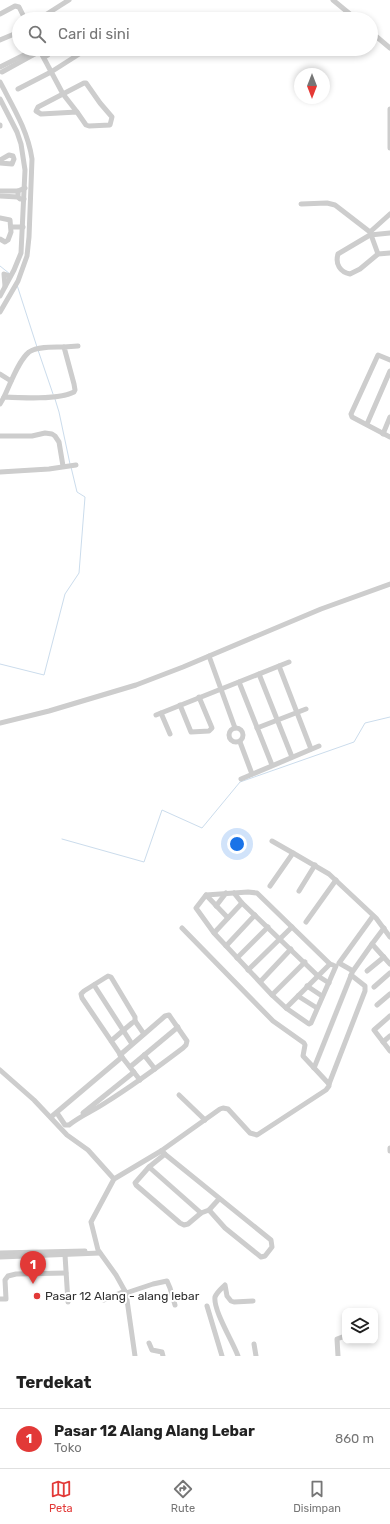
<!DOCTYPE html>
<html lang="id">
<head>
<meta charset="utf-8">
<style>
  :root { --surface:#fff; --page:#f6f6f6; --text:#222; --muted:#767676; --line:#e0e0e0; --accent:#e23937 }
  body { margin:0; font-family:Rubik,sans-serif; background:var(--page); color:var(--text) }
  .controls { position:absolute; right:12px; bottom:12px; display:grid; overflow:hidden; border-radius:8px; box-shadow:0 2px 6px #0003 }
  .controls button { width:36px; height:36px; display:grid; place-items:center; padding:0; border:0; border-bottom:1px solid var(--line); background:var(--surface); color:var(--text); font:20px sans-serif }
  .compass { position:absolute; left:294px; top:68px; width:36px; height:36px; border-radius:50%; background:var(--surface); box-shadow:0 2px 6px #0003; rotate:180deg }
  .you { position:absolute; left:237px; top:844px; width:14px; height:14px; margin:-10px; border:3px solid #fff; border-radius:50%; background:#1a73e8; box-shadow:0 0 0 6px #1a73e833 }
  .badge { display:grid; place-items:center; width:26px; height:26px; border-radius:50%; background:var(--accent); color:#fff; font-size:13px; font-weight:700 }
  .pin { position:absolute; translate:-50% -33px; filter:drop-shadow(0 1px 2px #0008) }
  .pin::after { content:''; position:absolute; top:21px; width:14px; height:12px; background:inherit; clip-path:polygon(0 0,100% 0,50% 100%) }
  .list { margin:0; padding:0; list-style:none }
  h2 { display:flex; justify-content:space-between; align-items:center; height:52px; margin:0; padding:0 16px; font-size:17px }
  h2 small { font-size:13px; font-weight:400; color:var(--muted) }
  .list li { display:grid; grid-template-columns:26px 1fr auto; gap:12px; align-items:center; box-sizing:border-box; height:60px; padding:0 16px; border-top:1px solid var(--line) }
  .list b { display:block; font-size:15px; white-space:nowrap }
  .list p { margin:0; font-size:13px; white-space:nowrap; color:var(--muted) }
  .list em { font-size:13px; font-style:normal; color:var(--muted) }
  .icon { flex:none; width:22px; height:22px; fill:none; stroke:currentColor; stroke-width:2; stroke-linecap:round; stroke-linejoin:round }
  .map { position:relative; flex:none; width:390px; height:1356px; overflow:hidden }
  .search { position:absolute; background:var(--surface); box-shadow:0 2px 6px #0003; left:12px; right:12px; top:12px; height:44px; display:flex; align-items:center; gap:10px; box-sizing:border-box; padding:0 14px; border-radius:22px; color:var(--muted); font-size:15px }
  .sheet { height:112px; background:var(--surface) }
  nav { display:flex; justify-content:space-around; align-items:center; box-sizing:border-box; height:56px; border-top:1px solid var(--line); background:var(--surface); font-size:11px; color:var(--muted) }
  nav a { display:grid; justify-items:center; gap:2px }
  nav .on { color:var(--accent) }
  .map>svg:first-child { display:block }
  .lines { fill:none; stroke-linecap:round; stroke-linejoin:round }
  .stream { stroke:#cbdcec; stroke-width:1 }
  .minor { stroke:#cdcdcd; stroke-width:5 }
  .poi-dot { fill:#e23937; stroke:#fff; stroke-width:1.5 }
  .labels { text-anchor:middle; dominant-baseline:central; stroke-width:4; stroke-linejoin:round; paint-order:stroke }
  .poi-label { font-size:12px; fill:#303030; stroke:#fff; text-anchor:start }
</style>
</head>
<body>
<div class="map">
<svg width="390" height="1356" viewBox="0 0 390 1356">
  <rect width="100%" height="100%" fill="#fff"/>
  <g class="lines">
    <g class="stream">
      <polyline points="0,266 10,274"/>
      <polyline points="17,285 37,347"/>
      <polyline points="38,350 53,394"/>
      <polyline points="55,399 59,412 70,464"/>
      <polyline points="0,664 44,675 65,594 79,573 85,497 77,492 71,467"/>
      <polyline points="62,839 144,862 162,810 202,828 240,782 354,742 365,723 390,717"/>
    </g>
    <g class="minor">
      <polyline points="333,0 356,19"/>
      <polyline points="0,14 15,6 19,7 25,19"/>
      <polyline points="39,19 69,0"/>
      <polyline points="371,32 390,48"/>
      <polyline points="0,40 19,32"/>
      <polyline points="39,49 63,94 77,112"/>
      <polyline points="44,57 48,55 50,49"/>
      <polyline points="0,67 36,49"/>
      <polyline points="2,72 40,51"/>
      <path d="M0,82C13,107 28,131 32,159L29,237L27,256L18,281L0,312"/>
      <polygon points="84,83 86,83 100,103 112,117 110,125 89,126 86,125 77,112 41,114 36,111 38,107"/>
      <polyline points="18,89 51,72 87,49"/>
      <polyline points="0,99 17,132 21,144 25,170 21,253 14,270 0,296"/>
      <polyline points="390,109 390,148"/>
      <polyline points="0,126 0,125"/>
      <polyline points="0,160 9,155 13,156 14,159 12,164 0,163"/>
      <polyline points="0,191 18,191"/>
      <polyline points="0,196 18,197"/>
      <polyline points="24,199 20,199 18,197 18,191 25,188"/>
      <polyline points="301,204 327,203 335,205 370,232 378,254"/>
      <polyline points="0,218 10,220 11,232 8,240 5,242 0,239"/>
      <polyline points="11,227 23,227"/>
      <polyline points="370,232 390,214"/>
      <path d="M390,233L370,235L338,254C335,264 340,272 350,274L360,269L378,254L390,253"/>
      <polyline points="5,286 4,274 10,276"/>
      <polyline points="390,360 378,355 351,414 352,417 390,437"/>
      <polyline points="0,374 11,381"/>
      <path d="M4,397C10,385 18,361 29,352C38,346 54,347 64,347"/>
      <path d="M0,404L4,397C22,398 58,400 74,392L75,390L74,384L64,347L78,346"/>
      <polyline points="367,424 390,371"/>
      <polyline points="383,434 390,417"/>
      <polyline points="0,436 32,436 45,433 52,434 55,436 59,442 63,466"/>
      <polyline points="0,472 49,469 76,465"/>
      <polyline points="209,656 235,728"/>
      <polyline points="279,666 311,749"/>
      <polyline points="259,674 292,757"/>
      <polyline points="239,682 272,765"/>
      <polyline points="180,705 191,732 209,731 212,728 199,697"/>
      <polyline points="161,713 170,734"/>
      <polyline points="156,715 289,662"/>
      <polyline points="0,723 49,711 136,685 183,667 321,609 390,584"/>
      <circle cx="236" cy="735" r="7"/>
      <polyline points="257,728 306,709"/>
      <polyline points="240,742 252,774"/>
      <polyline points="241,779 319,746"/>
      <polyline points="272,841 293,853"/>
      <polyline points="270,886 293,853 329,874 376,918 390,937"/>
      <polyline points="299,891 315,865"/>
      <polyline points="234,893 242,903 318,976 329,983"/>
      <polyline points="206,895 228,918"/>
      <polyline points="216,906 226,893"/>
      <polyline points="306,922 336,880"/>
      <polyline points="384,928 372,944 390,964"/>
      <polyline points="214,933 242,903"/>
      <polyline points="372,944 353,971 339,963 373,916"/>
      <polyline points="226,946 255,915"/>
      <polyline points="237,958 268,927"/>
      <polyline points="330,964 257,893 248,892 206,895 196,908 214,933 272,995 286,1008 309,1024 311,1023 336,966"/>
      <polyline points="248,970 292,927"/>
      <polyline points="367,971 384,957"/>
      <polyline points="260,982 291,949"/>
      <polyline points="94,985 132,1044"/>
      <polyline points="307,986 322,996"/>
      <polyline points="374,987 390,973"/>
      <polyline points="272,995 305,962"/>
      <polyline points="298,996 317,1008"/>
      <polyline points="377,1005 390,994"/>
      <polyline points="286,1008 330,964 333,965"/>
      <polyline points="390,1016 374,1030 390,1051"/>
      <polyline points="135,1021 144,1034"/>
      <polyline points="383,1042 390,1036"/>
      <polyline points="144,1055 155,1069"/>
      <polyline points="122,1057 140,1080"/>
      <polyline points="130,1067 178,1027"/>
      <polyline points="314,1068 352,973"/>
      <polyline points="0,1070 34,1100 67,1135 88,1150 114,1179"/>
      <polyline points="329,1084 365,991 365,986 351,975"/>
      <polyline points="179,1095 205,1120"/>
      <path d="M57,1113L65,1125H69C80,1116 93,1111 105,1103C132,1086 158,1067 183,1048L186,1045L187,1041L171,1018L169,1015L165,1016L120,1055"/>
      <polyline points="83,1113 134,1072"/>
      <polyline points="51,1117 122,1057 82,998 81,994 84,991 108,976 111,977 135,1017 135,1021 132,1023 111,1041"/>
      <polyline points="390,1148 390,1151"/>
      <polyline points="161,1151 271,1240 272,1247 265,1256 261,1257 225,1228 209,1210"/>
      <polyline points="165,1154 149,1167 135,1183 136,1185 180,1223 184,1225 188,1224 201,1213 209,1210 219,1199"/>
      <polyline points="149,1167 201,1213"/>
      <polyline points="0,1253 85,1251"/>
      <polyline points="65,1255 68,1302"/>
      <polyline points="0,1257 100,1253"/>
      <polyline points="126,1293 153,1284 167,1281 170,1288 175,1305"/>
      <polyline points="0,1299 6,1299 5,1280 8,1276 16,1274 66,1273"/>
      <polyline points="104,1300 125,1291"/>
      <polyline points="207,1306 222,1356"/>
      <polyline points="149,1343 152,1350 162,1352 163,1356"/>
      <polyline points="254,1344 256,1356"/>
      <polyline points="135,1356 126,1293 116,1275 98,1250 91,1222 114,1179 161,1151 220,1109 223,1108 228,1109 250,1133 257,1135 326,1090 329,1086 329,1084 303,1056 305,1045 304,1043 273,1021 182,928"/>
      <path d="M238,1356C233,1342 213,1310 215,1297C217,1292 221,1289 225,1285L227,1296L231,1301L234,1302L253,1301"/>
      <polyline points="338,1356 337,1339 345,1336"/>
    </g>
  </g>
  <circle class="poi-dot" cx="37" cy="1296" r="4"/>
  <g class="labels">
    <g class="poi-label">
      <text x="45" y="1296">Pasar 12 Alang - alang lebar</text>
    </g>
  </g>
</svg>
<div class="controls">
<button><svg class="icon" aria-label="layers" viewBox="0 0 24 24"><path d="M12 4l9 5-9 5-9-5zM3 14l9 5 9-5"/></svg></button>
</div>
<svg class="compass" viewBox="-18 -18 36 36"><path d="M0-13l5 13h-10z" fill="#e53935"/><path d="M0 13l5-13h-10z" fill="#767676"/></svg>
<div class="you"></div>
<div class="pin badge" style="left:33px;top:1284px">1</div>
<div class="search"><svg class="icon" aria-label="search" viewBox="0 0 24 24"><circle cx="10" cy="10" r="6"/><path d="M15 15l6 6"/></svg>Cari di sini</div>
</div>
<section class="sheet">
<h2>Terdekat<small></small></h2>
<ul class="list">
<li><span class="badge">1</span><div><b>Pasar 12 Alang Alang Lebar</b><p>Toko</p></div><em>860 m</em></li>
</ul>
</section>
<nav>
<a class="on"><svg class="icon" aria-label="map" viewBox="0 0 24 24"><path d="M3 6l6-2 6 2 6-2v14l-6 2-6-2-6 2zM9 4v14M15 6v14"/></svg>Peta</a>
<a><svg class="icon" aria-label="directions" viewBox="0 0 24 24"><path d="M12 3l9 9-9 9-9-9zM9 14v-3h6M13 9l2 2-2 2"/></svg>Rute</a>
<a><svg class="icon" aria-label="saved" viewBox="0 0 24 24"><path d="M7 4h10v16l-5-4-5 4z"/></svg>Disimpan</a>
</nav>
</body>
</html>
